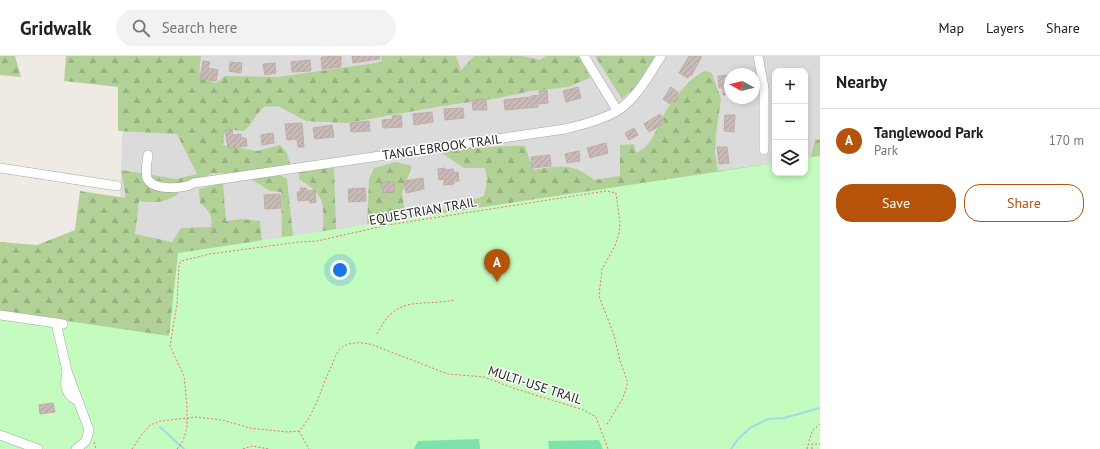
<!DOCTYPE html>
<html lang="en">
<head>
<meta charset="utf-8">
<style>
  :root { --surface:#fff; --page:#f2f2f2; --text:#202124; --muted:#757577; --line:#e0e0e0; --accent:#b45309 }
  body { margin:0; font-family:"PT Sans",sans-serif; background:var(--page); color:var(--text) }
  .controls { position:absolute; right:12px; top:12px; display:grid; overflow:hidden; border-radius:8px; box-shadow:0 2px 6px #0003 }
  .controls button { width:36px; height:36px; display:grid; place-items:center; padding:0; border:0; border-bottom:1px solid var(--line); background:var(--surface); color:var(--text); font:20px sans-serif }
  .compass { position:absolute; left:724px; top:12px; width:36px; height:36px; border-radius:50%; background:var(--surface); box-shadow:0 2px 6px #0003; rotate:278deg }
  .you { position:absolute; left:340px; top:214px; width:14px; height:14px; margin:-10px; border:3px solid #fff; border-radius:50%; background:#1a73e8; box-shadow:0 0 0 6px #1a73e833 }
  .badge { display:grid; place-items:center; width:26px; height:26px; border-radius:50%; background:var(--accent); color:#fff; font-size:13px; font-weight:700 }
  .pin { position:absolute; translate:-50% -33px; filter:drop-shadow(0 1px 2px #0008) }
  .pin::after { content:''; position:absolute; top:21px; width:14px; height:12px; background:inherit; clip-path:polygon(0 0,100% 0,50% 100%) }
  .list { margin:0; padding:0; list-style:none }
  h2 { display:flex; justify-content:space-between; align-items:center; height:52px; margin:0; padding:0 16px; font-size:17px }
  h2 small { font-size:13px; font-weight:400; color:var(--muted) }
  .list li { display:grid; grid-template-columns:26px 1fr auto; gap:12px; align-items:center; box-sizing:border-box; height:64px; padding:0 16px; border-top:1px solid var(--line) }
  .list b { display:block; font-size:15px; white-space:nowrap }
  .list p { margin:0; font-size:13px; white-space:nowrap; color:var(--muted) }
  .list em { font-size:13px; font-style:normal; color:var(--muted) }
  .actions { display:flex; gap:8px; padding:12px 16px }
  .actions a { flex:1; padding:9px 0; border:1px solid var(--accent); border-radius:16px; text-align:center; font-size:14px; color:var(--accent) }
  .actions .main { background:var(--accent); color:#fff }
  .icon { flex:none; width:22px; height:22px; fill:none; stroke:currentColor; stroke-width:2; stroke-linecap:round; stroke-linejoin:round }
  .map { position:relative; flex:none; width:820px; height:393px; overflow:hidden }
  header { display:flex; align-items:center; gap:24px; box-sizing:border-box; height:56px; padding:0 20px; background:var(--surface); border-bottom:1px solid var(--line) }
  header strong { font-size:19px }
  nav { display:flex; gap:22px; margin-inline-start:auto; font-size:14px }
  .search { width:280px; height:36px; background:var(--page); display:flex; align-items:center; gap:10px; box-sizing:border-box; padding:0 14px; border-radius:22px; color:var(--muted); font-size:15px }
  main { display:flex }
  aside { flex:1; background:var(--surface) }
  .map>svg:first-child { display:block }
  .residential { fill:#dcdbdb; fill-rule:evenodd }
  .forest { fill:url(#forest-firs) }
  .park { fill:#c3fcbe }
  .pitch { fill:#7ee2ab }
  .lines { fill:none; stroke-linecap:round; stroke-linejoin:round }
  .stream { stroke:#a2dbdf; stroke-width:2 }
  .building { fill:url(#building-hatch); stroke:#c2ada5 }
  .minor-casing { stroke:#a5a5a5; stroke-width:10 }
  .path { stroke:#ff656e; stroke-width:1; stroke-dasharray:2 2; stroke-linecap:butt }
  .minor { stroke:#fff; stroke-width:9 }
  .labels { text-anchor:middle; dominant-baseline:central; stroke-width:3; stroke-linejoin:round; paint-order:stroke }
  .street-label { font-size:13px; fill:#1e1e1e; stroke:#fff }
</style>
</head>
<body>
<header>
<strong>Gridwalk</strong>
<div class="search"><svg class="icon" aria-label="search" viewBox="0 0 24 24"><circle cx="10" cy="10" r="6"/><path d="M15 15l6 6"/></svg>Search here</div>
<nav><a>Map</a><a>Layers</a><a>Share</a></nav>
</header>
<main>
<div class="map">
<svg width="820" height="393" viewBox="0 0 820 393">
  <defs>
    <pattern id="forest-firs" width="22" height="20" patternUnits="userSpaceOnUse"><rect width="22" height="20" fill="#b1d196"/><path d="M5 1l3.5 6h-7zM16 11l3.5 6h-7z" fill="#98b381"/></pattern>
    <pattern id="building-hatch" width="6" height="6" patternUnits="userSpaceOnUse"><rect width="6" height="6" fill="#c8bbb7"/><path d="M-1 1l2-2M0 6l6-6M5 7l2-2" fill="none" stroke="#aba09d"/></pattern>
  </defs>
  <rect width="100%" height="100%" fill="#f0eae4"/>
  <path class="residential" d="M131,0H820V100L805,102V15H775V107L178,197L119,183L122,83ZM730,18H754V42H730Z"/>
  <g class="forest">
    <polygon points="0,0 15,0 21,21 0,19"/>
    <path d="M66,0H201L199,16L203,23L216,27L225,20L278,21L382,6L381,0H456L461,14L474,0H522L540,4L546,0H580L590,22L568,31L531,35L499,42L442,50L347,67L306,65L278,50L264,51C256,58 252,68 244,75L225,73L223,89L257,95L280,89L287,97L290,108L237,118L212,117L178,136L177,139C164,147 154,147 139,145L135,178L172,186L181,172L211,171C213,160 209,154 200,147L199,133L223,127L226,165L242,163L260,165L262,185L282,181L281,136L270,135L251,123L280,119L287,123L293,180L323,175C324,144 325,140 299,123V114L334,112L336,173L367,169L369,123L374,112L396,106L412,110L402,137L406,163L427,160L484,140L487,125L485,112H464L440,96C450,92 457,93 468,92C487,92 505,89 525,90L533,114C558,110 573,106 594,124L620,120V89L634,88L636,97C653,90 656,71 666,55C676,39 688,24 704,15L712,17L721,43L716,78L715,97L718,115L775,107V117H805V102L811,101L815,83L820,84V150L399,318L0,259V186L37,189L75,174L80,135L126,142L121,114L176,123L197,118L177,78L118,75V31L64,25Z"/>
    <polygon points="595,0 658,0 641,26 622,43"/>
  </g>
  <polygon class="park" points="820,100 820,393 0,393 0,255 169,280 178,197 775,107 775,117 805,117 805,102"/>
  <g class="pitch">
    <polygon points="479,383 480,393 414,393 418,385"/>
    <polygon points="599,384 603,393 549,393 548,385"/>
  </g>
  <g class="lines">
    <g class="stream">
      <polyline points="160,371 184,393"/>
      <polyline points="731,393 738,383 750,372 768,363 784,362 820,352"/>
    </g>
  </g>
  <g class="building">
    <polygon points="341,0 341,11 322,13 321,1"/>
    <polygon points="352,0 379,0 380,3 353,7"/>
    <polygon points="689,0 702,0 691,20 689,19 688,22 679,17"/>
    <polygon points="310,4 311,15 292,16 291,6"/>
    <polygon points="203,5 210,6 208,12 218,14 216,25 200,23"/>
    <polygon points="230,6 242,7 241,17 229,15"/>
    <polygon points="275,7 276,17 265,19 263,8"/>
    <polygon points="730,19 730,38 723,39 723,32 719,32 718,20"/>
    <polygon points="578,31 581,42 566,46 563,35"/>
    <polygon points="671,31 678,36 676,40 678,42 675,47 672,44 670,48 663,43"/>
    <polygon points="547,34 548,47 538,48 538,51 505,54 504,44 531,41 531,40 540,39 539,35"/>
    <polygon points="486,43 487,54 473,54 472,44"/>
    <polygon points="463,52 464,62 445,64 444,53"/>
    <polygon points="432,56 433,66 414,69 413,58"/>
    <polygon points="660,58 665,67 649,76 644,68"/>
    <polygon points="401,59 402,71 383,72 382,64 393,63 392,60"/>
    <polygon points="725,59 735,59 734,76 724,75"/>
    <polygon points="369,65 370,75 351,76 350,67"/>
    <polygon points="302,67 304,91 298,91 297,83 287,84 285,68"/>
    <polygon points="332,69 334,81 315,83 313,72"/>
    <polygon points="634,72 638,79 629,84 625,77"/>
    <polygon points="232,73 233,79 241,78 241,82 246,82 247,90 228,92 225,74"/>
    <polygon points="273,77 274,87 262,89 261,79"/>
    <polygon points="606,87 608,97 590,102 587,92"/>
    <polygon points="717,91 727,91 729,107 719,108"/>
    <polygon points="579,95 580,105 567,107 565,98"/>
    <polygon points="550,99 551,110 532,112 531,101"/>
    <polygon points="445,112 445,114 453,113 454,117 458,116 459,125 454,125 454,128 444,129 444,123 439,124 438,113"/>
    <polygon points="423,122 424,133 406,137 404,125"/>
    <polygon points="393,125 395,135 383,137 381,127"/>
    <polygon points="300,132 306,132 307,135 315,134 316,146 310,147 310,144 298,145 297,136 301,136"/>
    <polygon points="365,132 366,145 349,146 348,133"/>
    <polygon points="280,138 281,152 265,153 264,139"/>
    <polygon points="53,347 55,356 40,358 39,349"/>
  </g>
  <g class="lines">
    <defs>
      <g id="minor">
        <polyline points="584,0 617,54"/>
        <polyline points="758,0 764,32 764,94"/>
        <path d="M148,99C147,106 145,115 147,122C152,135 184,133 194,127L565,73C582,69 602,64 617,55C637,42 649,19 661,0"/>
        <polyline points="0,112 117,130"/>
        <polyline points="0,259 63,268"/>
        <polyline points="56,267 67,315 89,374 86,385 76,393"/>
        <path d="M67,316C64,330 65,339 78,345"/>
        <polyline points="0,379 38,393"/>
      </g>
    </defs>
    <use href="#minor" class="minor-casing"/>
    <g class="path">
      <path d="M377,278C397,238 417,251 455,244"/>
      <polyline points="299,375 309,393"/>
      <polyline points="94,386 96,393"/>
      <path d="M132,393L143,377L150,369L161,365L197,361L222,364L250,372L288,376L299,375C316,357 321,331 332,309C334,304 336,297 340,293C349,285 362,286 373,289L448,318L484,321L516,333L584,354L596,361L608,393"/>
      <polyline points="177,393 183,385 187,372 187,350 184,320 170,290 177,248 179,209 181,205 210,198 299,186 317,185 388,169 606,135 616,137 620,167 619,177 615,190 602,213 599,240 614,279 620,305 627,324 627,330 623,342 606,370"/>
      <polyline points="243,393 252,390 269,393"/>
      <polyline points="807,393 812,375 820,368"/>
      <polyline points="812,393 812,388 820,388"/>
    </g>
    <use href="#minor" class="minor"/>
  </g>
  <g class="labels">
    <g class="street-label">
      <text transform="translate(442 91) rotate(-8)">TANGLEBROOK TRAIL</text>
      <text transform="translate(423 155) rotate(-10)">EQUESTRIAN TRAIL</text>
      <text transform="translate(535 329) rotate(18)">MULTI-USE TRAIL</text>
    </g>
  </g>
</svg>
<div class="controls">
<button>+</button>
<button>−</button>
<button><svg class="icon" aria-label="layers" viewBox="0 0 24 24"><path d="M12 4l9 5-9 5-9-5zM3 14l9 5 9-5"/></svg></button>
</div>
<svg class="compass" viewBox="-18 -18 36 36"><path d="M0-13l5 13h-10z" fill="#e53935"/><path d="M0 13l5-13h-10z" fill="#757577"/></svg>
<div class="you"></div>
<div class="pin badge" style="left:497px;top:226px">A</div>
</div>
<aside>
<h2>Nearby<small></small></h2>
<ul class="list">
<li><span class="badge">A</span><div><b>Tanglewood Park</b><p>Park</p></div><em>170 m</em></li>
</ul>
<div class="actions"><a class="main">Save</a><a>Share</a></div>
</aside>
</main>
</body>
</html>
